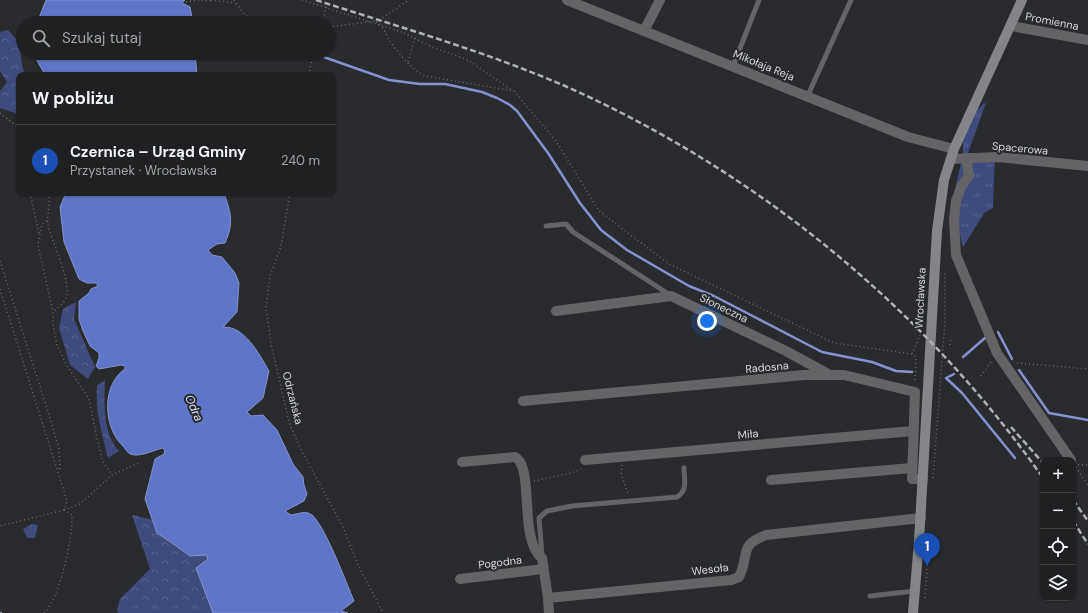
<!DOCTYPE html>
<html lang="pl">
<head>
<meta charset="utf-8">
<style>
  :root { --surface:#1f2022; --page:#27282a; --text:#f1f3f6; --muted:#a1a3a5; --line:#3c3e40; --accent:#8c9099 }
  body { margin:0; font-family:"DM Sans",sans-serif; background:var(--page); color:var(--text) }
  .controls { position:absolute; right:12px; bottom:12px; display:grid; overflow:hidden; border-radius:8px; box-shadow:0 1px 3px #0004 }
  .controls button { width:36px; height:36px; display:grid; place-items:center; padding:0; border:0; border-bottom:1px solid var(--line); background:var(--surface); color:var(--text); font:20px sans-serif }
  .you { position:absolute; left:707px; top:321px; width:14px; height:14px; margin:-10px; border:3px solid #fff; border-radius:50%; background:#1a73e8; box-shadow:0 0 0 6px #1a73e833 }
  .badge { display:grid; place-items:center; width:26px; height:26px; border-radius:50%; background:var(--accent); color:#fff; font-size:13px; font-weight:700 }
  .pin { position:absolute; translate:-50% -33px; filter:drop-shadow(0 1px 2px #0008) }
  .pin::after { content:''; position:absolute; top:21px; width:14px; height:12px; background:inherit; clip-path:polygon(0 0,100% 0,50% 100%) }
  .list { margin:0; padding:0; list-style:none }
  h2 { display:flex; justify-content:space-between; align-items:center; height:52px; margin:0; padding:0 16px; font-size:17px }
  h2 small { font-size:13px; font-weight:400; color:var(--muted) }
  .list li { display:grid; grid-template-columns:26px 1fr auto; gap:12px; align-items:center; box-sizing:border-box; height:72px; padding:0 16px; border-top:1px solid var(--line) }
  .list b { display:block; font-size:15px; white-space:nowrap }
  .list p { margin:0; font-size:13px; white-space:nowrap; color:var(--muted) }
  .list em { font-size:13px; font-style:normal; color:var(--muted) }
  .icon { flex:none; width:22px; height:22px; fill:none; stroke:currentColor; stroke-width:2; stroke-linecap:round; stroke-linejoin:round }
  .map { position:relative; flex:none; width:1088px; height:613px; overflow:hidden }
  .search { position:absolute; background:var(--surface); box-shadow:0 1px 3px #0004; left:16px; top:16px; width:320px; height:44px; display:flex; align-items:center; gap:10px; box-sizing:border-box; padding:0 14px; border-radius:22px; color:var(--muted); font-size:15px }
  .panel { position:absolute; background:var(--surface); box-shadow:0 1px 3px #0004; left:16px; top:72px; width:320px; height:124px; border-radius:8px }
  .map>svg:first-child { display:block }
  .grass { fill:url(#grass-tufts) }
  .forest { fill:url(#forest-crowns) }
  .water { fill:#6175c8; stroke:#8493ce }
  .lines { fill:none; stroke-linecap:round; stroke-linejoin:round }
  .stream { stroke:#8493ce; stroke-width:2.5 }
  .path { stroke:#6b6c6f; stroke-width:1.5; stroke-dasharray:1 3; stroke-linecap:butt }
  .service { stroke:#646466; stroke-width:5 }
  .minor { stroke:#646466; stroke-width:10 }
  .secondary { stroke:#848588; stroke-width:10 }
  .rail { stroke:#aeb0b3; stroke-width:2.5; stroke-dasharray:6 3; stroke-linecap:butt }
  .path-bridge { stroke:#6b6c6f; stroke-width:1.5; stroke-dasharray:1 3; stroke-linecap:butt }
  .labels { text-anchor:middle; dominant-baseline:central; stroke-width:4; stroke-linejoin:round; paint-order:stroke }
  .street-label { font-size:11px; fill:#d7d8db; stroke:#292b2e }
  .water-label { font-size:12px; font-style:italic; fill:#d8e0f6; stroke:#292b2e }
</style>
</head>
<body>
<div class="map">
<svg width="1088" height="613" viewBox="0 0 1088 613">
  <defs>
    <pattern id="grass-tufts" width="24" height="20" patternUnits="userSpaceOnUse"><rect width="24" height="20" fill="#3f4b7d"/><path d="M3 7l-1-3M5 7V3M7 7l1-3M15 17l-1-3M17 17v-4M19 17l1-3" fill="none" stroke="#5a648f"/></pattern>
    <pattern id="forest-crowns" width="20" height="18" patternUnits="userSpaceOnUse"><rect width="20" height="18" fill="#3f4b7d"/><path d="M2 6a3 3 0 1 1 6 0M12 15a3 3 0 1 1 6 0" fill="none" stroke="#5a648f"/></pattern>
  </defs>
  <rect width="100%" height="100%" fill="#292b2e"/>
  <g class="grass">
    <polygon points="986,103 968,153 995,154 993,208 985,212 963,247 952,203 963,154 963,141 977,110 983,104"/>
    <polygon points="32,524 38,525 35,538 27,538 23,529"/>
  </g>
  <g class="forest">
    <polygon points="8,30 19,42 22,65 25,75 19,75 19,117 15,113 0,108 0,91 7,82 0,71 0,32"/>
    <polygon points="76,302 74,319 95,367 88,379 70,365 59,328 63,309"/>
    <path d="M105,381C104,403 103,434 119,451L108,458C102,434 95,410 97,385Z"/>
    <polygon points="132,515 153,520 157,533 174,546 190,556 206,555 208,558 196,568 213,613 119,613 117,610 120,599 150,569"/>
  </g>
  <g class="water">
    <polygon points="46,0 185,0 182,3 190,7 193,23 37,23"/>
    <path d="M34,53H195L197,75H45C42,68 35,59 34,53Z"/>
    <path d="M66,193H224C231,213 234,223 225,243L217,244L208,250L212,255L222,257L235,273L239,283L237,312L223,327C245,326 259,354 269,371L263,398L247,412L251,416L263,415L277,430L293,464L303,477L304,485L307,494L304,501L285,511L291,515C298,514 306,510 312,515C325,526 346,582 354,601L341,611L348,613H213L196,568L208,559L206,555L190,556L157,533L145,499L155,459L164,454L165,451L163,448C153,450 140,458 130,454C128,453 125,449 124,447C103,429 101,385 125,369V366L121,365L99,369L96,366L99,358V353L90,346L83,331L79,319V301L89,293L91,289L98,286L96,283H87L79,279L64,242L60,207Z"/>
  </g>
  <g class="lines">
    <g class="stream">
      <polyline points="318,55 389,80 420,84 445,84 482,92 497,98 510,105 517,111 548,153 580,203 601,230 627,250 689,286 714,296 822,352 872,362 896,371 912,372"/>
      <polyline points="998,332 1012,359"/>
      <polyline points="963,357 985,338"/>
      <polyline points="1019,370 1049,413 1088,420"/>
      <polyline points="954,374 946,378 962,393 1015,458"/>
      <polyline points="0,613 1,613"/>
    </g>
    <g class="path">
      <polyline points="211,0 235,3"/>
      <polyline points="234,0 244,14 255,23"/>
      <polyline points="186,2 198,0 212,1"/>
      <polyline points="376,22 409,0"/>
      <polyline points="322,23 328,0"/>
      <path d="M329,27L375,21C382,24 385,32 388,38C396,51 412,70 425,76L514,91L556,141L599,211L669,264L834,343L912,354L916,357L915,383"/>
      <polyline points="404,33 432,47 468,60 513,91"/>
      <polyline points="408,62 415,37"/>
      <polyline points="309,75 313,53"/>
      <polyline points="0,113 19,128"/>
      <polyline points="30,193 39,234"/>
      <path d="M48,193C52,203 46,214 48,224C51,241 72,281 66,298C64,303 57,308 53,312V324L57,345L66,364L89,399L97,439L103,462L112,475"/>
      <polyline points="290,193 281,246 270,276 266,307 271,344 289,422 300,448 343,527 358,565 383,613"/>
      <polyline points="47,221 42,224 38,245 53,312"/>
      <polyline points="0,261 50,418 59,449 60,472"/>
      <polyline points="0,289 67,501 64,510 0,526"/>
      <polyline points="919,294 922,295 923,291"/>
      <polyline points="950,345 951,337"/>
      <polyline points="912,354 920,335"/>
      <polyline points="1017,363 1088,369"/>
      <polyline points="981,376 992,361"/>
      <polyline points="622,465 621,474 628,494"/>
      <polyline points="1078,465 1088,465"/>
      <polyline points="1076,467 1088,486"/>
      <polyline points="933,478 945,321 945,273"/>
      <polyline points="534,481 571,473 581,469"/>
      <polyline points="64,510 80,504 112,475 141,462"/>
      <polyline points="925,598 928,556"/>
      <path d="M44,613C60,598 73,537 72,515L64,510"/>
    </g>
    <g class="service">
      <polyline points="733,66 759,0"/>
      <polyline points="808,95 851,0"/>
      <polyline points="546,226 566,224 573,232 670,295"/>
      <path d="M542,555L539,518L547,511L572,506L677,497C688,491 684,479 684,468"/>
      <polyline points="870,596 915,591"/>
    </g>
    <g class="minor">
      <polyline points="567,0 908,137 954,149"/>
      <polyline points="1011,26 1088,40"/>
      <polyline points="644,31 660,0"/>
      <polyline points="966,158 969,176 962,185 956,201 954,220 956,255 997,353 1071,460"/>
      <polyline points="951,159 997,157 1088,166"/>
      <polyline points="556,311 671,296 786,351 828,374"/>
      <polyline points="523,401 804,375 844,375 915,392 912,479 923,479"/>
      <polyline points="585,460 913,431"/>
      <path d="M462,462L515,457C535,467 518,540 542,558L548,598"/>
      <polyline points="771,480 912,468"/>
      <polyline points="460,579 543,569"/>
      <path d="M549,613L548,598L731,580L739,577C750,555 738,545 766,535L921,518"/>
    </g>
    <polyline class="secondary" points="913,613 919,541 937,231 944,180 954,149 1022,0"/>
    <g class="rail">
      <path d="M316,0C399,27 484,51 565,86C756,171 923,307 1043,478"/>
      <polyline points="1011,427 1043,463"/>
      <polyline points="1073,500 1088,521"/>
      <polyline points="1073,521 1088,544"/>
    </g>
    <polyline class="path-bridge" points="302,0 404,33"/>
  </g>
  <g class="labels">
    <g class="street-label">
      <text transform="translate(1052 21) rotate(11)">Promienna</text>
      <text transform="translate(764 65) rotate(22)">Mikołaja Reja</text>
      <text transform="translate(1020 148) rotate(5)">Spacerowa</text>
      <text transform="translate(920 298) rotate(-87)">Wrocławska</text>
      <text transform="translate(724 308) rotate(26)">Słoneczna</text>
      <text transform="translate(767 367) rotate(-5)">Radosna</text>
      <text transform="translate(293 398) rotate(76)">Odrzańska</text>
      <text transform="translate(748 434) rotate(-5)">Miła</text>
      <text transform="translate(500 562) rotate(-7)">Pogodna</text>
      <text transform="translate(710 569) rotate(-7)">Wesoła</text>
    </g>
    <g class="water-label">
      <text transform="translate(194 408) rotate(66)">Odra</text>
    </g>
  </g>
</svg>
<div class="controls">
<button>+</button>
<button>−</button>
<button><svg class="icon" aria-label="locate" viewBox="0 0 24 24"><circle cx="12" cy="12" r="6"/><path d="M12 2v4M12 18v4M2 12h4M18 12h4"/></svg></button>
<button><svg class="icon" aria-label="layers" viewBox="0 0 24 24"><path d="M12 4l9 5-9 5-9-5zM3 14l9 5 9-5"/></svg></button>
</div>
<div class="you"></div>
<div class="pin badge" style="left:927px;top:566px;background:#1a4fb4">1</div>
<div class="search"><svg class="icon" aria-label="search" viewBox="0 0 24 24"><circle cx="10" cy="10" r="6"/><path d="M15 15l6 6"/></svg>Szukaj tutaj</div>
<section class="panel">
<h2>W pobliżu<small></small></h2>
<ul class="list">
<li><span class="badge" style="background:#1a4fb4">1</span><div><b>Czernica – Urząd Gminy</b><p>Przystanek · Wrocławska</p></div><em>240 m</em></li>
</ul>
</section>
</div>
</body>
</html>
